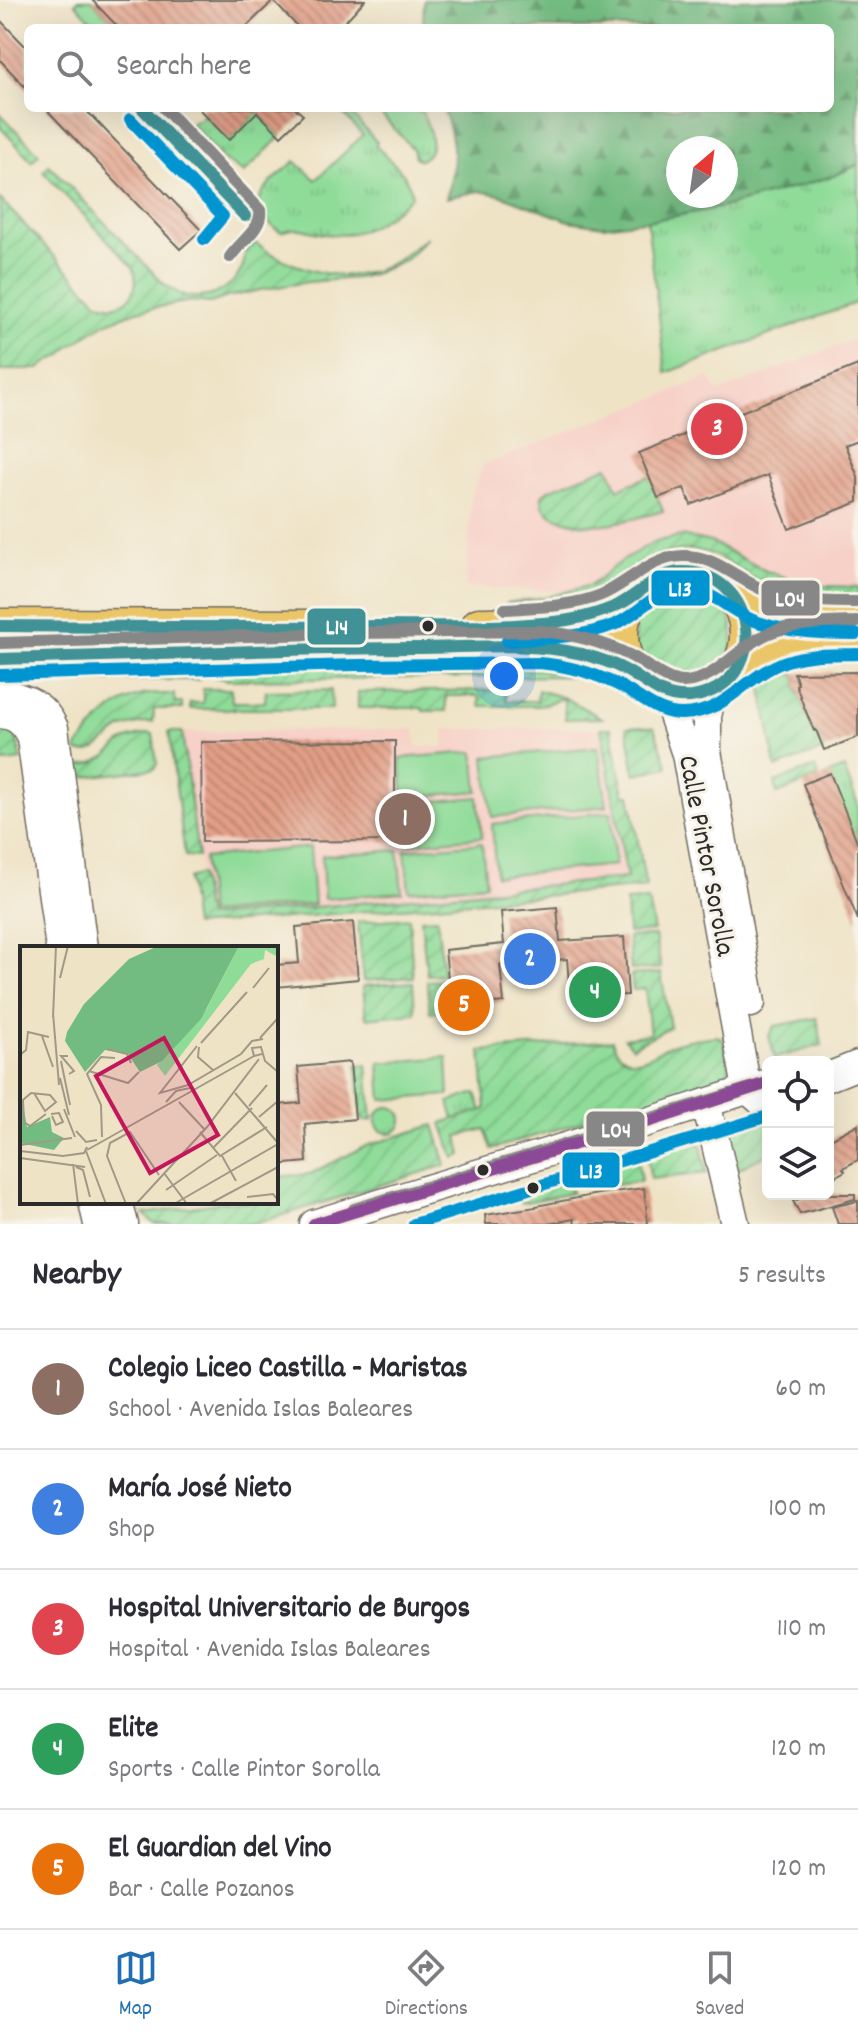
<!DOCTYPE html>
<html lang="en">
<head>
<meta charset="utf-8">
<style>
  :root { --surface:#fff; --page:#f7f7f7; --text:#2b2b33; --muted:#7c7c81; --line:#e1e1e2; --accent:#1f6fb2 }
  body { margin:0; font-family:Dekko,sans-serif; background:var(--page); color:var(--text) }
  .controls { position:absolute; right:24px; bottom:24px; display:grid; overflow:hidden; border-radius:12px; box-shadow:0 8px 32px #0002 }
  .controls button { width:72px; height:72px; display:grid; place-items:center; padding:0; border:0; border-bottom:2px solid var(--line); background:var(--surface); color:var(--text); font:40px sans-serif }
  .compass { position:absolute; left:666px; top:136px; width:72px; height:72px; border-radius:50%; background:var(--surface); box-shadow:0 8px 32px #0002; rotate:29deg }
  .you { position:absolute; left:504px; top:676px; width:28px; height:28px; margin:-20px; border:6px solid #fff; border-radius:50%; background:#1a73e8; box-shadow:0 0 0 12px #1a73e833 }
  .badge { display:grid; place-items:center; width:52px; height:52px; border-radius:50%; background:var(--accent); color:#fff; font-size:26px; font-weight:700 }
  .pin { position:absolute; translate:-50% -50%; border:4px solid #fff; box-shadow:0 2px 8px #0006 }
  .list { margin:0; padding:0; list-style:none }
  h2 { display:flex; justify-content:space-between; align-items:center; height:104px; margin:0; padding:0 32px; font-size:34px }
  h2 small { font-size:26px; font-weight:400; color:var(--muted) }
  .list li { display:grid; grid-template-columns:52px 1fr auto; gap:24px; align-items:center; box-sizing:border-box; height:120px; padding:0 32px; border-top:2px solid var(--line) }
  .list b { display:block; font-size:30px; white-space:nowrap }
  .list p { margin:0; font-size:26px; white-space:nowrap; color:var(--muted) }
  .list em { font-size:26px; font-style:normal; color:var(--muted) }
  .icon { flex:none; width:44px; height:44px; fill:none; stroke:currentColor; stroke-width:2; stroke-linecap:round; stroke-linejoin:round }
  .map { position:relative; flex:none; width:858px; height:1224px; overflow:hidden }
  .search { position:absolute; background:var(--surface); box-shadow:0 8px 32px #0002; left:24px; right:24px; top:24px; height:88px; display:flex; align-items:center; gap:20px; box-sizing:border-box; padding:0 28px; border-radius:12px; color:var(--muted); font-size:30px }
  .sheet { height:704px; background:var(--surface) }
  nav { display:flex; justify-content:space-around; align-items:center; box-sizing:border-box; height:112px; border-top:2px solid var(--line); background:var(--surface); font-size:22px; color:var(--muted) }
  nav a { display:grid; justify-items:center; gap:4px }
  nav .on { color:var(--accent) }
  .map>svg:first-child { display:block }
  .built { fill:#f7d1c7 }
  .grass { fill:url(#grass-tufts); stroke:#5d8462; stroke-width:2 }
  .forest { fill:url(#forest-firs); stroke:#4f7456; stroke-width:2; fill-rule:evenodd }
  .garden { fill:url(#garden-furrows); stroke:#5d8462; stroke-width:2 }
  .pitch { fill:#8fdc99; stroke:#5d8462; stroke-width:2 }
  .building { fill:url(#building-back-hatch) }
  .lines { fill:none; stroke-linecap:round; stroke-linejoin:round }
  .minor-casing { stroke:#706b61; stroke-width:31 }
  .major-casing { stroke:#706b61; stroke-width:37 }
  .minor { stroke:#fff; stroke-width:28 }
  .major { stroke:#ebc669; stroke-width:34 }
  .bus-1-casing { stroke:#f7f3e8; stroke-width:18 }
  .bus-2-casing { stroke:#f7f3e8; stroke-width:18 }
  .bus-3-casing { stroke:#f7f3e8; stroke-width:18 }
  .bus-4-casing { stroke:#f7f3e8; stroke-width:18 }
  .bus-1 { stroke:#419296; stroke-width:12 }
  .bus-2 { stroke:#0094d1; stroke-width:12 }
  .bus-3 { stroke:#878787; stroke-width:12 }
  .bus-4 { stroke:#8b4896; stroke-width:12 }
  .bus-dot { fill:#2b2b2b; stroke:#f7f3e8; stroke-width:3 }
  .labels { text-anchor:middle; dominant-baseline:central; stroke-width:6; stroke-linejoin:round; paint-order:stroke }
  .street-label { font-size:28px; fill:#2b2b2b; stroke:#f7f3e8 }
  .inset-road { fill:none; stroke:#a19988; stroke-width:2 }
  .view { fill:#c2185b; fill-opacity:0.15; stroke:#c2185b; stroke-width:4 }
  .inset-edge { fill:none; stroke:#2b2b2b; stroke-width:4 }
  .line-badge { stroke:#f7f3e8; stroke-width:3 }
  .badge-label { font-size:22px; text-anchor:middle; font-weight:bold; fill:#fff }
</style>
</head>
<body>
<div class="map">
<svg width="858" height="1224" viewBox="0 0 858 1224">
  <defs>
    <pattern id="grass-tufts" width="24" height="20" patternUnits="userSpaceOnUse" patternTransform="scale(2)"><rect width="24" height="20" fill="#8fdc99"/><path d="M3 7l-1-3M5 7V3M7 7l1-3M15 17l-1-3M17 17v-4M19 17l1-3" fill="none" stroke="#7cbd84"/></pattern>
    <pattern id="forest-firs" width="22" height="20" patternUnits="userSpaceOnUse" patternTransform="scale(2)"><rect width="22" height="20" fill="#73bc81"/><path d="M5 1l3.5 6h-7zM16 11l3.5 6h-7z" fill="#5f996a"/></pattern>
    <pattern id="garden-furrows" width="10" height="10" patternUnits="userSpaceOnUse" patternTransform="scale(2)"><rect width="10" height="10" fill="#8fdc99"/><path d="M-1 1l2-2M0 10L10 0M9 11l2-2" fill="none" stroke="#7cbd84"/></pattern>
    <pattern id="building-back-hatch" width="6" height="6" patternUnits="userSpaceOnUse" patternTransform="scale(2)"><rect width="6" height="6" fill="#e29e86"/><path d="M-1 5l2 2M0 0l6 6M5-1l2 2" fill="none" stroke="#b7816e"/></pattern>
  </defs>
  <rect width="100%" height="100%" fill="#f7f3e8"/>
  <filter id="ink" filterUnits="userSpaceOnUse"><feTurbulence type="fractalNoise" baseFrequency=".0125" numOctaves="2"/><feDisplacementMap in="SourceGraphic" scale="16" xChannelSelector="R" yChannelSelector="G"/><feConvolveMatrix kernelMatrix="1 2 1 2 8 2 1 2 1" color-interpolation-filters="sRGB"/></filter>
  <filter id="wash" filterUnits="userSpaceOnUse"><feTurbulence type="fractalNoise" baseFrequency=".006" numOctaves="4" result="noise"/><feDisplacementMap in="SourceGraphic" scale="32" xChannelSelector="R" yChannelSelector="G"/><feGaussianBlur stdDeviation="1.8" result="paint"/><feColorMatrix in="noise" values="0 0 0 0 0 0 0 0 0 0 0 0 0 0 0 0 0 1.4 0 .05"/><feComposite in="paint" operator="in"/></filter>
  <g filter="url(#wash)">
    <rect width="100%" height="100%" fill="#efe3c6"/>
    <g class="built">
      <polygon points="858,338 858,587 821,586 800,582 766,571 711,542 687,536 673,537 654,542 616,565 591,585 564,592 465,587 471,496 483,465 709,377 719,392"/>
      <polygon points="601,728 628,878 206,917 182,732 415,729 416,747 444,747 444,729"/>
    </g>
    <g class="grass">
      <polygon points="78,0 92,0 119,28 98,28 75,3"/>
      <path d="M338,108H346L377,142L375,145L403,173L411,189L412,196C386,220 361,239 324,234C304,231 301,225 281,232C236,204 269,185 295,161L316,180L363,135Z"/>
      <path d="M379,108H413L422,112C429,127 440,151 420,160L415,157L413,149L377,110Z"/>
      <polygon points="257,112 281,136 244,173 225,161 191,123 200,119 203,114 229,140"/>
      <polygon points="858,165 858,302 666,373 647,221 718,208 836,175"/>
      <polygon points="118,667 118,680 0,682 0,669"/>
      <polygon points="844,768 858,805 858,849 831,780 832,779 829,774"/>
      <polygon points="476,1093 482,1111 454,1119 449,1102"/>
      <circle cx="389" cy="1120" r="13"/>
    </g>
    <path class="forest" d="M424,0H858V164L836,175L790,189L718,208L658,219L603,226L569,221L500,195L479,191L446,198C457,163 456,142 443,108H830V28H423ZM678,148H726V196H678Z"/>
    <g class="garden">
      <polygon points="0,113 39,154 32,161 0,127"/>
      <path d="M49,165L165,285C174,291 183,297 194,297C219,299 246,278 245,252L254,242C284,265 336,284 374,271C395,264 410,251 427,237L407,259L374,274L357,278L308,282L265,289L227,297L210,303L191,301L137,311L105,323L68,348L60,356L48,362L39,369H16L0,371V199L98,302C124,314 143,292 133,267L43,172Z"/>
      <path d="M608,466L618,489L649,476L663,511C628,520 589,534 554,516C545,511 541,506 542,495L548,490Z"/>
      <path d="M681,536L711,542L766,571L800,582L821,586L858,587V599C827,599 797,597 768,585C741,575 720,550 690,550C645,550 629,580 591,593C564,603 534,601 506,603L548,597L591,585L616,565L643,548L654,542Z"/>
      <circle cx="684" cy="635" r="49"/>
      <polygon points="418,664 469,669 542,670 579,676 228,680 171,666"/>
      <polygon points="118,667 145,667 200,680 118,680"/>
      <polygon points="794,673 798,684 796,686 813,731 816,730 824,750 776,768 761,684"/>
      <polygon points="203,689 231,689 232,702 265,702 266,691 331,690 332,709 190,709 190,703 203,703"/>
      <polygon points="506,690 506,701 537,701 538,690 565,698 602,718 565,719 564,698 539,706 480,706 479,696 446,696 446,711 423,711 422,708 358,708 358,692"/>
      <path d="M146,694H174L175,703H182V709H154L153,722C142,723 132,724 121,729C106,737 96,757 77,752V748C96,722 113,702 146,694Z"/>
      <polygon points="627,727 654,727 668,767 635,774"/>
      <polygon points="601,728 611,728 624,795 630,795 646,887 194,926 188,879 200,874 207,917 627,878"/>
      <path d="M0,729C18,730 18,744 21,760L8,762L0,761Z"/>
      <polygon points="169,732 182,732 198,857 185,856"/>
      <polygon points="149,733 153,734 157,764 154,769 85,777 78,775 77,771 79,766 93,763 105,757 122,742 130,738"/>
      <polygon points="815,767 819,777 777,794 775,782"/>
      <polygon points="648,900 654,931 628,933 626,901"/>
      <polygon points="409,918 413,977 363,981 358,922"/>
      <polygon points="437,918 443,974 427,975 421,919"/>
      <polygon points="655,936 661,968 631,970 628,937"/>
      <polygon points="661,973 670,1027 632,1047 624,1038 650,1034 645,989 633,990 631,975"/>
      <polygon points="443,980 446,1011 430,1012 427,981"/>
      <polygon points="413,982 415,1013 366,1018 363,986"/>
      <polygon points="817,1018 822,1045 775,1058 769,1036 775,1026"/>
      <path d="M717,1036L723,1039C726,1051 734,1069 725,1078L492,1149L485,1129L458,1136L462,1155L454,1158L442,1123L486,1109L481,1051L612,1040C617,1057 631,1065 648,1057C656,1053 663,1048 671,1045C685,1039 702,1038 717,1036Z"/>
      <polygon points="357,1065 367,1065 372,1120 362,1121"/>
      <polygon points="768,1115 768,1154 736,1170 729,1139 737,1125"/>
      <polygon points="434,1125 446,1165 253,1224 154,1224 144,1214 224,1202 276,1202 276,1177 310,1174 366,1146"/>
      <polygon points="688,1138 701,1145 707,1173 651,1179 646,1152"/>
      <polygon points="637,1154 641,1181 590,1189 587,1170"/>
      <polygon points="568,1176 572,1193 521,1203 518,1191"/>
    </g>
    <g class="pitch">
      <polygon points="598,747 607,806 492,817 485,757"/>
      <polygon points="474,752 478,791 404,798 400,758"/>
      <polygon points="478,797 482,837 408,844 404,804"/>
      <polygon points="611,812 615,865 496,876 492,824"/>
      <polygon points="482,843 486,884 409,891 405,850"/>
      <polygon points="310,847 314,904 209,914 204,858"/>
      <polygon points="398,850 402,892 324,899 322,856"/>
      <polygon points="447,1057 449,1095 382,1100 379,1063"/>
    </g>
    <g id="blocks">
      <g class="building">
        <polygon points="92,0 365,0 339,28 299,28 273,1 245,28 119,28"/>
        <polygon points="0,20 28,49 28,90 0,60"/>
        <polygon points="45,108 84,108 201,230 180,249"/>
        <polygon points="198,108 295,108 303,115 281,136 257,112 229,140"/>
        <polygon points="858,365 858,440 845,445 858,477 858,502 789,529 768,475 691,505 684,488 658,498 639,453"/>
        <polygon points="858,672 858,737 824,750 816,730 814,731 804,707 796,685 798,684 794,673"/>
        <polygon points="395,741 395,841 202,842 201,742"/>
        <polygon points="830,773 858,844 858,920 803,784"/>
        <polygon points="557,907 560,941 624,937 628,995 570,996 567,959 500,965 504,1002 451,1007 445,950 504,944 501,912"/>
        <polygon points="353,922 358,979 276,987 276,965 299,963 296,927"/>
        <polygon points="350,1062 355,1119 305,1124 307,1162 276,1165 276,1105 301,1103 298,1067"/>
        <polygon points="858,1124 858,1160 843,1168 845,1171 828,1181 828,1138 829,1140"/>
        <polygon points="644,1188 648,1224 575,1224 574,1219 548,1224 486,1224 485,1215 536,1207 536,1206 598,1194"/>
        <polygon points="815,1194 855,1194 855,1199 800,1214 793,1201"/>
        <polygon points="858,1201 858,1224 838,1224 832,1207"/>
      </g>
    </g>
  </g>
  <g filter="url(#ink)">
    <use href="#blocks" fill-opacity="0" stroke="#706b61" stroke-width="2"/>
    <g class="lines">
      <defs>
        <g id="minor">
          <polyline points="713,691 707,716 707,751 751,1003"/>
          <polyline points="659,693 672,712 686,754 745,1078 747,1089 762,1102"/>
          <path d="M0,695C24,696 44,705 54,728L83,948"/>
          <path d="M0,714C16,715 25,723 31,738L60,948"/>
          <polyline points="828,1077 858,1065"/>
          <polyline points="706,1103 735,1224"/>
          <polyline points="93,1202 98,1224"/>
          <polyline points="118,1202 124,1224"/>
          <polyline points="314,1224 657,1119 768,1083"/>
        </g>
        <g id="major">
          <circle cx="684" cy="635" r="63"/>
          <polyline points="729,590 759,605 800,616 858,618"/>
          <path d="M479,625C521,624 573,625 612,608C620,605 627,600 634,596"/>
          <polyline points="0,626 311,627"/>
          <polyline points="0,659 311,649 540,647 587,655 614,665 637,677"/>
          <polyline points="735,673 773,648 802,641 855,638"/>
        </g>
      </defs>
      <use href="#minor" class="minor-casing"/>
      <use href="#major" class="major-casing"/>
      <use href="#minor" class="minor"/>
      <use href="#major" class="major"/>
      <defs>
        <g id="bus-1">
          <polyline points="142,108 245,216"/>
          <path d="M0,626C125,627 250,628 375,626C431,626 487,628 543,623C569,621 596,616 620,604C642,593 655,573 682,572C752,571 772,668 707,693C691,699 676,699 661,692C649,686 638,677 627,671C613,663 598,658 582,654C528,641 470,648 415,648C277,648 138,656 0,659"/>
        </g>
        <g id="bus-2">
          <polyline points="130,119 223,216 204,239"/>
          <path d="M507,641C543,639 582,638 616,624C638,614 656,590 680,588C709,586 732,614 758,622C790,633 823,634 856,634"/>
          <path d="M0,675L356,665L539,663C566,665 591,672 616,684C638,694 656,714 682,714C726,713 743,679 779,664C803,653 832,655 858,654"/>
          <polyline points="414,1224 768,1116"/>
        </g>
        <g id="bus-3">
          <path d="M164,108L260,210C263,228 240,242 230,257"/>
          <path d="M505,609C537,607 571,607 601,595C630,583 649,557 683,556C716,555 737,580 766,591C794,602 826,602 856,602"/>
          <path d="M0,643L355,633L541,631C571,634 601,641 629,655C645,662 665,682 683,682C715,682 739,646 767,634C795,622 828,623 858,622"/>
          <polyline points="354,1209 763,1084"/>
        </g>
        <polyline id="bus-4" points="314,1224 657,1119 768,1083"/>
      </defs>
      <use href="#bus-1" class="bus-1-casing"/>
      <use href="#bus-2" class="bus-2-casing"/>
      <use href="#bus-3" class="bus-3-casing"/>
      <use href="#bus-4" class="bus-4-casing"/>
      <use href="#bus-1" class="bus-1"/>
      <use href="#bus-2" class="bus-2"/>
      <use href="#bus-3" class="bus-3"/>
      <use href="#bus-4" class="bus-4"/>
    </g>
  </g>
  <g class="bus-dot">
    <circle cx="428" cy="626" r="7"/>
    <circle cx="483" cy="1170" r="7"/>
    <circle cx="533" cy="1188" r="7"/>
  </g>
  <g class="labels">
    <g class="street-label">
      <text transform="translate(704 856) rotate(79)">Calle Pintor Sorolla</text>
    </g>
  </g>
  <g transform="translate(20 946)">
    <rect width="258" height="258" fill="#efe3c6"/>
    <path d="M219,0H258V11L245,4L244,13L231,18L145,130L137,119L186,64Z" fill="#8fdc99"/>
    <path d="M138,0H219L181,73L142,115L120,126L108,108L85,104L65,126L45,95L47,86L64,58L109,13ZM0,141L7,181L30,171L32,186L44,192L34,204L0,197Z" fill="#73bc81"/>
    <path class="inset-road" d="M40,32L48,0M233,42L249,22M33,67L39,139M33,71L36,0M22,90L33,121M240,92L258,72M181,97L227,46M177,100L140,147L168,139L221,108L232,95L243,93M179,101L178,111L193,124M87,103L107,108L111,117M242,108L234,110L232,102L241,101L245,115L258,126M0,109L6,104L8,86L29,91M48,110H41L54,125L49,128M41,115L50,159M69,125L108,137L119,126M40,132L49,169M14,147L25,165L36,156L30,149L11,147L3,154L4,176L10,180L26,168M215,147L258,197M146,156L156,145L170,142M159,156L185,184M229,160L247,139M44,163L55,191M31,168L39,167L43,176L36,179L32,170M239,171L258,155M56,185L66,196L77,194M180,186L200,210L247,181M82,191L81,159L67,128L81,111L95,112M0,199L52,192M194,201L232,162M67,204L234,110M0,205L43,210L64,207L67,201M66,205L86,258M202,210L216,235M0,212L65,221M53,218L58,258M56,221L63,224L70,251M144,227L167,258M146,244L197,209M227,251L253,248L258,254M106,258L87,210L90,197L110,186L139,229M116,258L187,181L239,113M154,258L258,198M189,258L258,221"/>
    <path class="view" d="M144,92L198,189L130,227L76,130Z"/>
    <rect width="258" height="258" class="inset-edge"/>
  </g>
  <g class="line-badge">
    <rect x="650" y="569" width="61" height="38" rx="8" fill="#0094d1"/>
    <rect x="760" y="579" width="61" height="38" rx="8" fill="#878787"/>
    <rect x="306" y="607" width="61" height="39" rx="8" fill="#419296"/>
    <rect x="585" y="1110" width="61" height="38" rx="8" fill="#878787"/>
    <rect x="561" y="1151" width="60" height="38" rx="8" fill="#0094d1"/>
  </g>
  <g class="badge-label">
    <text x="680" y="596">L13</text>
    <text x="790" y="606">L04</text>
    <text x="337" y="634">L14</text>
    <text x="616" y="1137">L04</text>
    <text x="591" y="1178">L13</text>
  </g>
</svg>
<div class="controls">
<button><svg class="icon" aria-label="locate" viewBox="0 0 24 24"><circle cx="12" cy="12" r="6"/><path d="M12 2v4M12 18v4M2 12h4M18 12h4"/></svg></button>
<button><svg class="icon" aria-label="layers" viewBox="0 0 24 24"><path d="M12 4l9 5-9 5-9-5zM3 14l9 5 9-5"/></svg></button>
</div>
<svg class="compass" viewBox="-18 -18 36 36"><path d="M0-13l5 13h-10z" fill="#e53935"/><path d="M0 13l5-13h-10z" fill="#7c7c81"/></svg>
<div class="you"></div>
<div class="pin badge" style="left:405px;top:819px;background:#8d6e63">1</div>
<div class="pin badge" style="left:530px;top:959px;background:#3f7fe0">2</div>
<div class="pin badge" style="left:717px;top:429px;background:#e0444e">3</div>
<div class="pin badge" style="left:595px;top:992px;background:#2e9e5b">4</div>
<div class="pin badge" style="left:464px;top:1005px;background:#e8710a">5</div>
<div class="search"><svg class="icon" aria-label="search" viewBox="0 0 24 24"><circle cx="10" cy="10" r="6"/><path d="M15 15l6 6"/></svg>Search here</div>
</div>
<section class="sheet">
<h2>Nearby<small>5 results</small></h2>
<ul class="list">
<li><span class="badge" style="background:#8d6e63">1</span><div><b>Colegio Liceo Castilla - Maristas</b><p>School · Avenida Islas Baleares</p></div><em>60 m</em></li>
<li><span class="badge" style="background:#3f7fe0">2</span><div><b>María José Nieto</b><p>Shop</p></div><em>100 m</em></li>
<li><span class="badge" style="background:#e0444e">3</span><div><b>Hospital Universitario de Burgos</b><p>Hospital · Avenida Islas Baleares</p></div><em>110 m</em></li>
<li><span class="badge" style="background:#2e9e5b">4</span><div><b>Elite</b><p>Sports · Calle Pintor Sorolla</p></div><em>120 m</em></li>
<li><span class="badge" style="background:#e8710a">5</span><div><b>El Guardian del Vino</b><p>Bar · Calle Pozanos</p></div><em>120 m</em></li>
</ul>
</section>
<nav>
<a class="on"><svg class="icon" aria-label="map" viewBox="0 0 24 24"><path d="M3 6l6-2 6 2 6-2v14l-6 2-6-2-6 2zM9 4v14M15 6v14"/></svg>Map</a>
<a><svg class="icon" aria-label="directions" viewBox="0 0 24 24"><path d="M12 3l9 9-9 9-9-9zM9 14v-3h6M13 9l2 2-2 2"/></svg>Directions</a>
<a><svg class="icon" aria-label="saved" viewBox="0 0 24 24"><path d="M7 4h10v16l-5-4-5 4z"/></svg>Saved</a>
</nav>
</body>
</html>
